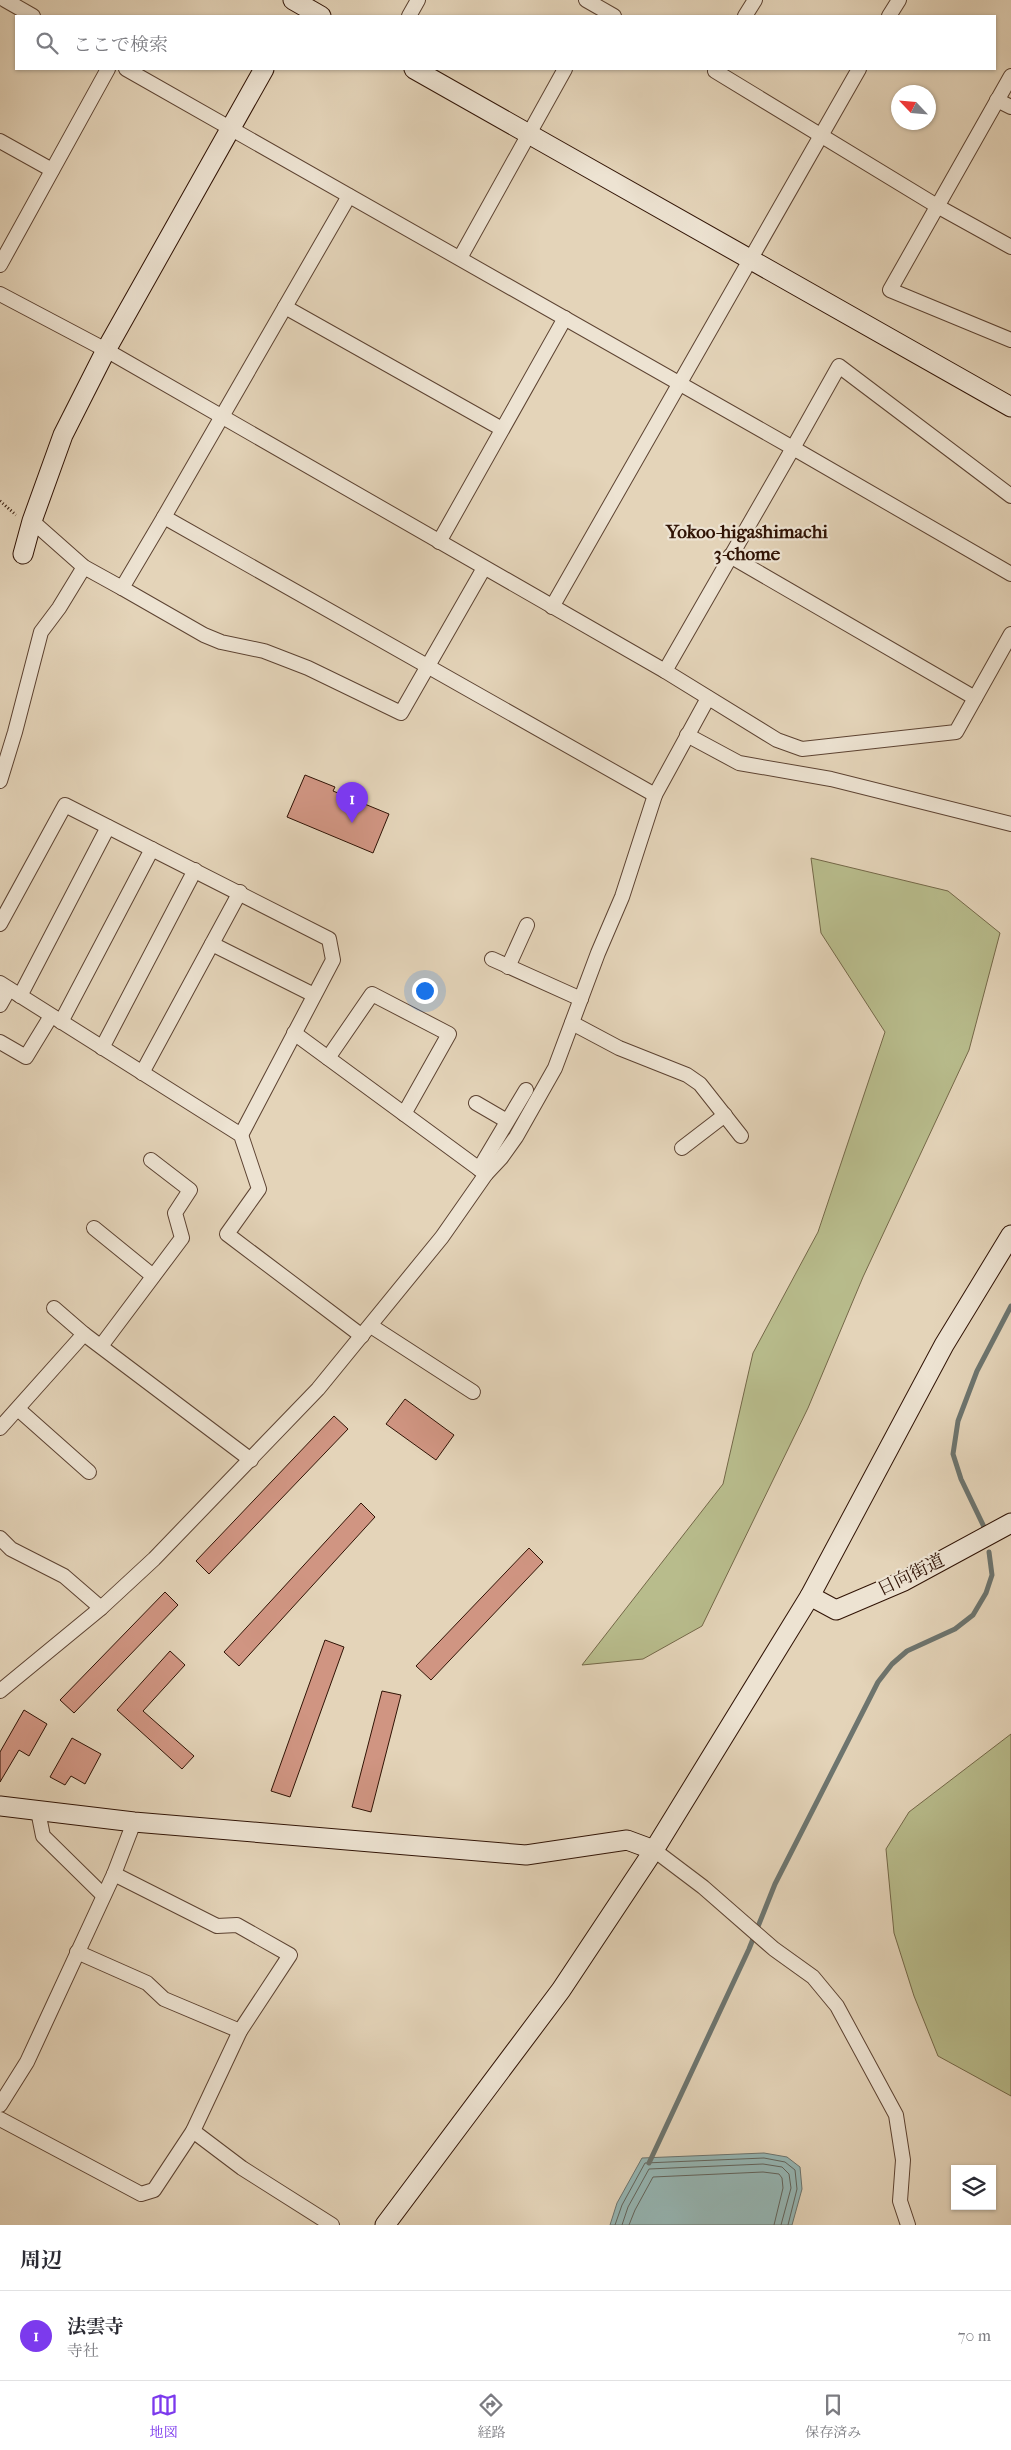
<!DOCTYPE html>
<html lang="ja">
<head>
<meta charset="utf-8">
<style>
  :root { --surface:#fff; --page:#f7f7f7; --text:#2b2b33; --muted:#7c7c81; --line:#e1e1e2; --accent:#7c3aed }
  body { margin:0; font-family:"IM FELL French Canon","Noto Serif JP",serif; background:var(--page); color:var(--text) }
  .controls { position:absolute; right:15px; bottom:15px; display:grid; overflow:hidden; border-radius:0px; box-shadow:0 1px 4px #0004 }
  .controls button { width:45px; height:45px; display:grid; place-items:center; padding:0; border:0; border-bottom:1px solid var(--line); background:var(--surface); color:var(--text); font:25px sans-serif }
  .compass { position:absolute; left:891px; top:85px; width:45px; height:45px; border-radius:50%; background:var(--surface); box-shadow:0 1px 4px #0004; rotate:296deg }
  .you { position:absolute; left:424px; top:990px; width:18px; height:18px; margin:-12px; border:4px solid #fff; border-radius:50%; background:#1a73e8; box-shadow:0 0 0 8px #1a73e833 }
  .badge { display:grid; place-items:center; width:32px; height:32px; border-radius:50%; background:var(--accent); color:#fff; font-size:16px; font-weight:700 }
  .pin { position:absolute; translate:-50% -41px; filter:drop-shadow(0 1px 2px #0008) }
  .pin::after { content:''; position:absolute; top:26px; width:18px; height:15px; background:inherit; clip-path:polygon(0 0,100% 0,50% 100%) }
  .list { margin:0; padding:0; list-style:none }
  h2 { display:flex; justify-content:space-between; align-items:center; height:65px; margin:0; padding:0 20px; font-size:21px }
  h2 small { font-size:16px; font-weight:400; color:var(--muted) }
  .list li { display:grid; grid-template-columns:32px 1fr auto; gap:15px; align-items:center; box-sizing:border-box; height:90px; padding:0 20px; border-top:1px solid var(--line) }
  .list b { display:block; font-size:19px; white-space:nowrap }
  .list p { margin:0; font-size:16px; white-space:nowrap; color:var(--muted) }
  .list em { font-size:16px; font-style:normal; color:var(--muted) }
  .icon { flex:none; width:28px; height:28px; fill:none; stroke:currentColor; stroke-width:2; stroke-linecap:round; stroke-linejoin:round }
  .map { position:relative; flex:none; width:1011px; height:2225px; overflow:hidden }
  .search { position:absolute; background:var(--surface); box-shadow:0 1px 4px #0004; left:15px; right:15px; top:15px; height:55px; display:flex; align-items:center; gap:12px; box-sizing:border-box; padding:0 18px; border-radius:0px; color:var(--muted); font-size:19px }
  .sheet { height:155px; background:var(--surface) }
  nav { display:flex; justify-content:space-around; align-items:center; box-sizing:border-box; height:70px; border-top:1px solid var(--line); background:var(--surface); font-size:14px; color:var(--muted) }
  nav a { display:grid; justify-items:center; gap:2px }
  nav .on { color:var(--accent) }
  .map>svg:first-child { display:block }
  .green { fill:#b8bc8c; stroke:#746848 }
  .water { fill:#96b7b5; stroke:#6d756f }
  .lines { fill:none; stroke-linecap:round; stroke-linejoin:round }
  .shore { stroke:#63655d; stroke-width:1 }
  .stream { stroke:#6d756f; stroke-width:5 }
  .building { fill:#d09582; stroke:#301305 }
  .street-casing { stroke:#5d4332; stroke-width:16 }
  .secondary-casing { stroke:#301305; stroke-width:21 }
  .path { stroke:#301305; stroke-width:3; stroke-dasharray:1 2.5; stroke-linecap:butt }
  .street { stroke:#ede3d2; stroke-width:14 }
  .secondary { stroke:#ede3d2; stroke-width:19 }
  .labels { text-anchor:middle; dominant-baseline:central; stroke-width:4.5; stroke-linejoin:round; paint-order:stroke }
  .street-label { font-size:18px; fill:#301305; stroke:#ede3d2 }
  .neighbourhood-label { font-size:19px; font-weight:bold; fill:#301305; stroke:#ede3d2 }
</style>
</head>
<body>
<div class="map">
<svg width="1011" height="2225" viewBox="0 0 1011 2225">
  <rect width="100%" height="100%" fill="#e4d4b9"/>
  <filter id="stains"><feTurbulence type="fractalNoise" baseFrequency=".004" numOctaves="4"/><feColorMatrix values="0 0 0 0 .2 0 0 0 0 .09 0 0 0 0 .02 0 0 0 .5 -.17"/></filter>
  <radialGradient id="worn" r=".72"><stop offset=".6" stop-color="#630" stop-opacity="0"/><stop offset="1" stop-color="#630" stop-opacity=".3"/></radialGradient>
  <g class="green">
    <polygon points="811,858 948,891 1000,933 969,1050 863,1277 808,1408 702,1626 643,1659 582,1665 723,1484 753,1353 818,1232 885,1032 821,933"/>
    <polygon points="1011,1734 1011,2096 938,2056 914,1996 894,1933 886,1849 909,1812"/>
  </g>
  <polygon class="water" points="764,2153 787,2157 800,2167 802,2189 792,2225 610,2225 617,2203 642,2158"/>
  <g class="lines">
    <g class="shore">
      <polyline points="615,2225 622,2205 645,2163 764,2158 785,2162 795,2170 797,2189 788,2225"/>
      <polyline points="622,2225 628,2207 649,2169 763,2164 782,2167 789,2174 791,2188 781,2225"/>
      <polyline points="629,2225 635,2210 653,2177 763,2172 779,2174 782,2178 783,2188 774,2225"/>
    </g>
    <g class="stream">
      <polyline points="986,1531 961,1479 953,1454 958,1421 977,1371 1011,1306"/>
      <polyline points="649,2163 749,1949 775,1884 878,1682 892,1664 907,1651 955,1629 973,1615 986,1593 992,1575 989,1552"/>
    </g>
  </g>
  <g class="building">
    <polygon points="305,775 335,787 333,791 389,814 373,853 287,817"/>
    <polygon points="405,1399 454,1435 436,1460 386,1424"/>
    <polygon points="334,1416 348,1429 209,1574 196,1561"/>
    <polygon points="361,1503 375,1517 239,1666 224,1652"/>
    <polygon points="529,1548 543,1562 431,1680 416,1666"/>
    <polygon points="165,1592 178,1605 74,1713 60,1700"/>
    <polygon points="325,1640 344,1647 290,1797 271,1791"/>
    <polygon points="170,1651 185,1665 143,1711 194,1756 182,1769 117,1710"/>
    <polygon points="382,1691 401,1695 371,1812 352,1807"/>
    <polygon points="24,1710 47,1724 29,1756 19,1750 0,1782 0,1752"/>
    <polygon points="72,1738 101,1754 85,1784 71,1776 65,1785 50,1777"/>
  </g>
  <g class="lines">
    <defs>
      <g id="street">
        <polyline points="5,0 33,16"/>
        <polyline points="586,0 614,16"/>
        <polyline points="409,16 418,0"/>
        <polyline points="745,16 755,0"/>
        <polyline points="889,16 899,0"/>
        <polyline points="126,69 793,448 839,366 1011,496"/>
        <polyline points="715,71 937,206 1011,247"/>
        <polyline points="1011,76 890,290 1011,340"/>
        <polyline points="997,100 1011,107"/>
        <polyline points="0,141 52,170"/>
        <polyline points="349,196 164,517 655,795"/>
        <polyline points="460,258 565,69"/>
        <polyline points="0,265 108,69"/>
        <polyline points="0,294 106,350 665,671"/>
        <polyline points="285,307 502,429"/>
        <polyline points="32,521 84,567 122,588 164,517"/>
        <polyline points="439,542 565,318"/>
        <polyline points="730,556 975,698"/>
        <polyline points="1011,574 793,448 665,671 777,740 802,749 956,732 1011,634"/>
        <polyline points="122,588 204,635 221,642 264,651 308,668 401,713 484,568"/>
        <polyline points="552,607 859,69"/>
        <polyline points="687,735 739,763 831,779 1011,824"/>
        <polyline points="0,781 15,732 41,632 59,608 84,567"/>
        <polyline points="0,924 65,805 329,939 333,960 241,1135"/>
        <polyline points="212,944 314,995"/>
        <polyline points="492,959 581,999"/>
        <polyline points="508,967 527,925"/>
        <polyline points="0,983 241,1135 259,1189 227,1234 362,1336"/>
        <polyline points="20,996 108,827"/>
        <polyline points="0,1005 9,989"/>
        <polyline points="61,1022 152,849"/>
        <polyline points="572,1023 619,1048 687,1075 700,1084 741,1136"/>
        <polyline points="294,1033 486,1174"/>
        <polyline points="0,1042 26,1057 51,1016"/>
        <polyline points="102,1048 195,870"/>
        <polyline points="328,1058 372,994 449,1034 404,1114"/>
        <polyline points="142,1073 240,892"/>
        <polyline points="476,1103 507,1121"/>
        <polyline points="682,1148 725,1115"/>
        <polyline points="479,1169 526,1090"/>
        <polyline points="94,1228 153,1276"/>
        <polyline points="54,1308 84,1334"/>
        <polyline points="371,1326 473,1392"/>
        <polyline points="101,1346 182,1238 175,1213 190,1190 151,1160"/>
        <polyline points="18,1409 89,1472"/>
        <polyline points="0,1428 84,1334 251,1460"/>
        <polyline points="0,1538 11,1549 64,1576 101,1608"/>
        <polyline points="0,1691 101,1608 154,1559 318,1389 442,1237 486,1174 501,1158 516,1137 555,1068 598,953 622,897 655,795 708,698"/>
        <polyline points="38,1811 43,1836 103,1895"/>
        <polyline points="654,1850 703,1887 774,1949 813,1977 837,2006 896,2115 903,2160 900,2201 908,2225"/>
        <polyline points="77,1952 147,1983 164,1999 240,2031"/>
        <polyline points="0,2105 27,2062 114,1874 134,1822"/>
        <polyline points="0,2119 141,2194 154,2190 193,2131 240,2031 290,1955 237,1925 217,1926 114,1874"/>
        <polyline points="193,2131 242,2168 332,2225"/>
      </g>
      <g id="secondary">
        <polyline points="293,0 321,16"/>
        <polyline points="414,69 1011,407"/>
        <polyline points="23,554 32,521 63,435 106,350 264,69"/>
        <polyline points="810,1596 836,1610 904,1581 1011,1523"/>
        <polyline points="0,1806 134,1822 526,1855 627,1840 654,1850"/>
        <polyline points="385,2225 561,1990 654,1850 810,1596 944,1345 1011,1235"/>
      </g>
    </defs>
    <use href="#street" class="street-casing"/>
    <use href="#secondary" class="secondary-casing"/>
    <polyline class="path" points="0,501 16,515"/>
    <use href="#street" class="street"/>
    <use href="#secondary" class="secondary"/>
  </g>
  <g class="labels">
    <g class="street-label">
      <text transform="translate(911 1575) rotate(-26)">日向街道</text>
    </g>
    <g class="neighbourhood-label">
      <text x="747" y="532">Yokoo-higashimachi<tspan x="747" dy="22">3-chome</tspan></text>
    </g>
  </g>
  <rect width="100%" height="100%" filter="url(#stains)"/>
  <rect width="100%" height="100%" fill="url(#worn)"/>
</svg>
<div class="controls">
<button><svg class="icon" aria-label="layers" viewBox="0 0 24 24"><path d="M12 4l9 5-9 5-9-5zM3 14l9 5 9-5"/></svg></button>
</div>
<svg class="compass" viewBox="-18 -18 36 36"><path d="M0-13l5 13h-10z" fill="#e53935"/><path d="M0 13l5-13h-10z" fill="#7c7c81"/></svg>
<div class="you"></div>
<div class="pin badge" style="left:352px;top:823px">1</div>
<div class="search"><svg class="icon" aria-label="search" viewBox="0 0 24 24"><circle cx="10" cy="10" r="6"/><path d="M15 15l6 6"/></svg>ここで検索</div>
</div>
<section class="sheet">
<h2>周辺<small></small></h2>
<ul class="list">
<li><span class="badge">1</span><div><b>法雲寺</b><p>寺社</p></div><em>70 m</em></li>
</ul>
</section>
<nav>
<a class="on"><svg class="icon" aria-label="map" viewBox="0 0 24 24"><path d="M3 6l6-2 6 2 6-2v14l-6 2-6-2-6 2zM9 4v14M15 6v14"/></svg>地図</a>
<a><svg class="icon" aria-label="directions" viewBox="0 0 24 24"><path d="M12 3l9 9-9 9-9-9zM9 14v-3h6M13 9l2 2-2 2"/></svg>経路</a>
<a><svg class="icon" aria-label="saved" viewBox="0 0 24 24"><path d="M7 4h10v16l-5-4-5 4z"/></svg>保存済み</a>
</nav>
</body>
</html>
